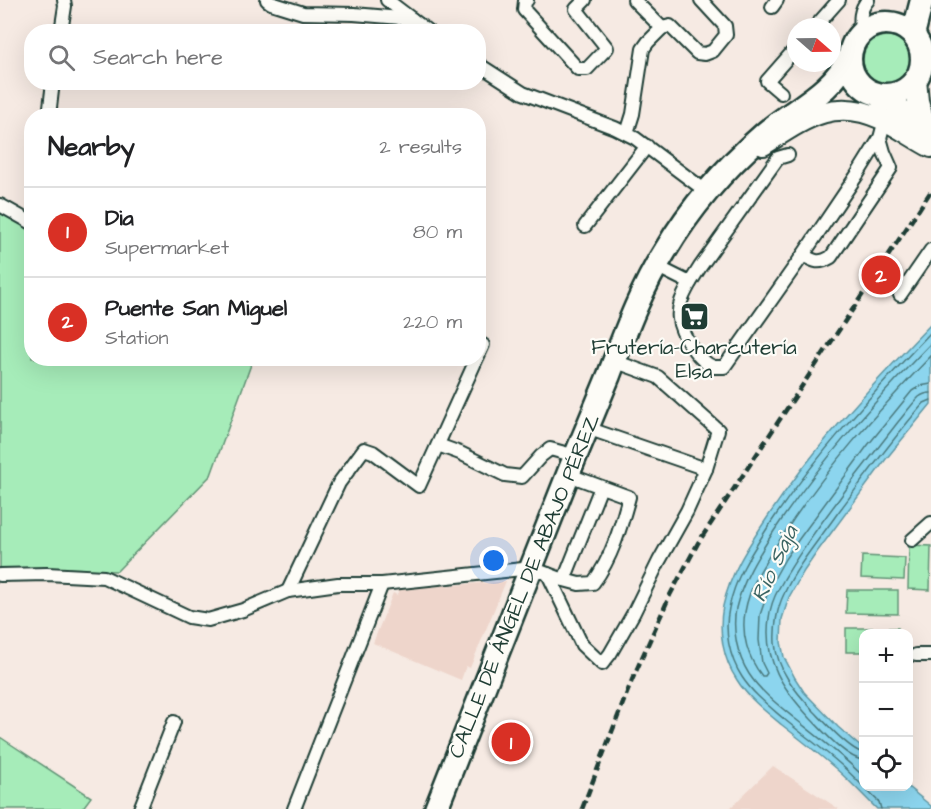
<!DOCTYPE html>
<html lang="en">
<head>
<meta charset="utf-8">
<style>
  :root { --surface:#fff; --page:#f6f6f6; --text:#202124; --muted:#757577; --line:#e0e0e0; --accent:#d93025 }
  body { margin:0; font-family:"Architects Daughter",sans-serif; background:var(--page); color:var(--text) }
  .controls { position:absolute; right:18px; bottom:18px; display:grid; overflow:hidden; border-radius:12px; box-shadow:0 6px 24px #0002 }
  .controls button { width:54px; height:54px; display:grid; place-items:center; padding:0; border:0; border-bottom:2px solid var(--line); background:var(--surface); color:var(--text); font:30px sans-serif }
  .compass { position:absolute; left:787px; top:18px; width:54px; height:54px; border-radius:50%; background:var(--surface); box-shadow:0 6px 24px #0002; rotate:110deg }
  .you { position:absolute; left:494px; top:561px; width:21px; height:21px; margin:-15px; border:4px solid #fff; border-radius:50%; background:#1a73e8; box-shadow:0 0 0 9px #1a73e833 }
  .badge { display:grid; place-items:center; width:39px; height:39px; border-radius:50%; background:var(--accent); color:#fff; font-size:20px; font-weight:700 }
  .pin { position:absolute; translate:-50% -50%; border:3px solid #fff; box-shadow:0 2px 6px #0006 }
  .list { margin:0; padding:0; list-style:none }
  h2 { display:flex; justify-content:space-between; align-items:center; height:78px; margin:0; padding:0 24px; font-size:26px }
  h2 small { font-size:20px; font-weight:400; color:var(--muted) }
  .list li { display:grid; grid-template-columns:39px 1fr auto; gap:18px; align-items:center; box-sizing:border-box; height:90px; padding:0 24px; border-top:2px solid var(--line) }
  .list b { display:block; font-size:22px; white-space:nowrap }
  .list p { margin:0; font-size:20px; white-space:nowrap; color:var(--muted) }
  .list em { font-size:20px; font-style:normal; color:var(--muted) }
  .icon { flex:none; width:33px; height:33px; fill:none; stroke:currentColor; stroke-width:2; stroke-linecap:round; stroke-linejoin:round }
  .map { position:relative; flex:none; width:931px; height:809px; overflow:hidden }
  .search { position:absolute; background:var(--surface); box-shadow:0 6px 24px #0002; left:24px; top:24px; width:462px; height:66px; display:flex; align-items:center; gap:15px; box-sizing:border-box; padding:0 21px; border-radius:24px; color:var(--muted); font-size:22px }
  .panel { position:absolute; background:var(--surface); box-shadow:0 6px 24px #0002; left:24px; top:108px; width:462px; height:258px; border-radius:24px }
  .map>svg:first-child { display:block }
  .built { fill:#eed5cb }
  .green { fill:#a6ecb9; stroke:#629476; stroke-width:1.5 }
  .water { fill:#8cd5ee; stroke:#6098a4; stroke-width:1.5 }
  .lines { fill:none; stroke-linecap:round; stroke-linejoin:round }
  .shore { stroke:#4b7a7e; stroke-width:1.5 }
  .street-casing { stroke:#1f3d34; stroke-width:16 }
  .primary-casing { stroke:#1f3d34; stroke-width:24 }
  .highway-casing { stroke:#1f3d34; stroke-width:27 }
  .street { stroke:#fdfcf7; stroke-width:12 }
  .primary { stroke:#fdfcf7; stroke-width:20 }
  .highway { stroke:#fdfcf7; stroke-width:22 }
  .rail { stroke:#1f3d34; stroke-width:4.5; stroke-dasharray:9 4.5; stroke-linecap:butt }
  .labels { text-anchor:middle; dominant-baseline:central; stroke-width:4.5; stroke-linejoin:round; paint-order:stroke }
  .poi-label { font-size:21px; fill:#1f3d34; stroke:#fdfcf7 }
  .street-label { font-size:21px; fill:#1f3d34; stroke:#fdfcf7 }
  .water-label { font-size:22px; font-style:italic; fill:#3a6362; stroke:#fdfcf7 }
</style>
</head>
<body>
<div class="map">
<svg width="931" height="809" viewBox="0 0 931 809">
  <rect width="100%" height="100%" fill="#f6eae3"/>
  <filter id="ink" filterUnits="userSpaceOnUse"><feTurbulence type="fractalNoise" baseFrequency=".0167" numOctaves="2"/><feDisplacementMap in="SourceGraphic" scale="12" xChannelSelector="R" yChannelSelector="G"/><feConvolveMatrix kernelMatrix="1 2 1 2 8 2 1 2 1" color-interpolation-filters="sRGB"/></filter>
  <g filter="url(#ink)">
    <g class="built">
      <polygon points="506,581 470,668 466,666 461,680 373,643 393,593 397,595 399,589 403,590 405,589"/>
      <polygon points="773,766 839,809 729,809"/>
    </g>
    <g class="green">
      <circle cx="887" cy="60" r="24"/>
      <polygon points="0,212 31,230 32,358 253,359 211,475 117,571 51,569 0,570"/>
      <polygon points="909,545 931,546 930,590 908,589"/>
      <polygon points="862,556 905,558 904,580 861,578"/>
      <polygon points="847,590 898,590 898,614 846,613"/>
      <polygon points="846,628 898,628 898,633 864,634 863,652 846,652"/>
      <polygon points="0,737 6,741 91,797 82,809 0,809"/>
    </g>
    <path class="water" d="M931,324V404L886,459L817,552L804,571L789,597L782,619L781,642L784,657L795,678L804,692L838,727L863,749L864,786L908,787L931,806V809H877C863,795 850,781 835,768C818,753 800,739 782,725C766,712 748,698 737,680C723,659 718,632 723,606C730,574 747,548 765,521C812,449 871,386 931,324Z"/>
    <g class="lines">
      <g class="shore">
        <path d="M931,356C877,412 825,470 783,535C767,559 750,583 745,612C741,635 748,658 762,676H765L767,673L762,663L759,640L760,615L770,586L785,559L799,539L868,445L912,391L920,386L931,384"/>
        <path d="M864,753C850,751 822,719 812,709C795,691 777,669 775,643C774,627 777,608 784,594C797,565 819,540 837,514C865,477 893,438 924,403L931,400"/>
        <path d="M864,760C848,760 822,730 811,719C783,689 763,661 769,618C770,609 774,597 779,588C801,548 829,513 856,476C870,458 884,440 898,422C905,414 911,405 919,397C923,394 926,393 931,393"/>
        <path d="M864,777C842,755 818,737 794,718C778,705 760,691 749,674C737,655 732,631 736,608C743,579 758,556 774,531C819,463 874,402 931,343"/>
        <path d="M881,809L879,802C866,790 854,776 840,764C822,748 802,734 784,719C769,706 753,694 742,677C729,657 724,631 729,608C735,577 752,552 768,527C815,456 872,394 931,332"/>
      </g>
      <defs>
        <g id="street">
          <polyline points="267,0 271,3 303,13 354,14 412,19"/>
          <polyline points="387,0 429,32"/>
          <polyline points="527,0 525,1 524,10 578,69 587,69 607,48 576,9 585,0"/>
          <polyline points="772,7 777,0"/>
          <polyline points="815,27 839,0"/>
          <polyline points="662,28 670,26 697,53 705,54 713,51 726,35 725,26 701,0"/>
          <polyline points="61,32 65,6 64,0"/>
          <path d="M861,33C860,20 859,10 868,0"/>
          <polyline points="478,64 523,93 615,128 635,138 707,192"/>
          <polyline points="781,93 767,81 796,48"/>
          <polyline points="873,93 880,106 884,120"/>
          <polyline points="49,116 53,82"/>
          <polyline points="627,133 633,114 643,49 648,42 662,28 634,0"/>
          <polyline points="0,205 32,223"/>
          <polyline points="585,226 647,146"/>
          <path d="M803,255C815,262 819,264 831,257L891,168L884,152L880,138"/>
          <polyline points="656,266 690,283 700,267 778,158 788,155"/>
          <path d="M690,283C684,294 677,306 679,319C680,333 700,363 714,367C715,367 723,367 724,367L803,255L857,175L880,138L886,116"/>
          <polyline points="900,295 931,250"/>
          <polyline points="478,356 483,345"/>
          <polyline points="587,428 706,469 718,430 658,377 614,361"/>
          <polyline points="438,445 460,453 505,475 522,477 541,456 550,449 576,456"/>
          <polyline points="912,540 931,523"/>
          <polyline points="548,574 582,645 602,664 610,654 633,614 659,561 687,511 706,469"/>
          <path d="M0,575L47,574L104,577L189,617L208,620L243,610L288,591L338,584H382L532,568L564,580L579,584L593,583C612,558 621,526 629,497L569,475"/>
          <polyline points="564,580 601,487"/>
          <polyline points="288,591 339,483 364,449 373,452 419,486 477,358"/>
          <polyline points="916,655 931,655"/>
          <polyline points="140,809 174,722"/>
          <polyline points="294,809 382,584"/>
        </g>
        <g id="primary">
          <polyline points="916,80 918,101 926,129"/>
          <polyline points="885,96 912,118 931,138"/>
          <path d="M763,145C804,119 833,96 882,119C899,127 914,138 931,147"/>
        </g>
        <g id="highway">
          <circle cx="886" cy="59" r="36"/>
          <polyline points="915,37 914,31 922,0"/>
          <path d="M436,809C482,695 527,581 571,467C584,436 596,406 609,375C625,333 641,289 665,251C691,207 726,167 764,134C795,107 832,94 850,55"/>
        </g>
      </defs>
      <use href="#street" class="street-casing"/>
      <use href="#primary" class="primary-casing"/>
      <use href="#highway" class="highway-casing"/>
      <use href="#street" class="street"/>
      <use href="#primary" class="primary"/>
      <use href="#highway" class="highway"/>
      <polyline class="rail" points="582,809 632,680 670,595 698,543 931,191"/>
    </g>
  </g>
  <defs>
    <symbol id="supermarket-square" viewBox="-11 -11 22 22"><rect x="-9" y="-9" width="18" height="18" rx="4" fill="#1f3d34" stroke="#fdfcf7"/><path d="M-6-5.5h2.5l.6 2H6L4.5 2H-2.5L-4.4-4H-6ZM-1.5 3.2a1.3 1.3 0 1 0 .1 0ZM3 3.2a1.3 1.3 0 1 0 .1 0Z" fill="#fff"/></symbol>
  </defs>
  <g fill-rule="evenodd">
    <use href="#supermarket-square" x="678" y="300" width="33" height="33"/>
  </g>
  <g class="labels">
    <g class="poi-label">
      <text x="694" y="347">Frutería-Charcutería<tspan x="694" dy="24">Elsa</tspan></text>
    </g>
    <g class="street-label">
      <text transform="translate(524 586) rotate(-68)">CALLE DE ÁNGEL DE ABAJO PÉREZ</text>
    </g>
    <g class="water-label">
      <text transform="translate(775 564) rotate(-65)">Río Saja</text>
    </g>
  </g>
</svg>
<div class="controls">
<button>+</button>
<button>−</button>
<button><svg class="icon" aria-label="locate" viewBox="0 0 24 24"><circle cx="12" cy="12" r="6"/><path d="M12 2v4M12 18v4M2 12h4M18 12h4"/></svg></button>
</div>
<svg class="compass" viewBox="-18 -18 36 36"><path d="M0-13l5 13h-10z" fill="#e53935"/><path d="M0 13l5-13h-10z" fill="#757577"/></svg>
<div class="you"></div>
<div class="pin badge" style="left:511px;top:742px">1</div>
<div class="pin badge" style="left:881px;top:275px">2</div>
<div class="search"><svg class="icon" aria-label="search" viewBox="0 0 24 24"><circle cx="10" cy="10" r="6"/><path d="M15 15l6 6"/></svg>Search here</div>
<section class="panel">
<h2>Nearby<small>2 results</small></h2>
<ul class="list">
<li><span class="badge">1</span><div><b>Dia</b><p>Supermarket</p></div><em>80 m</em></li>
<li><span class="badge">2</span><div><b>Puente San Miguel</b><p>Station</p></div><em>220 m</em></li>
</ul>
</section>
</div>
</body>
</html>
